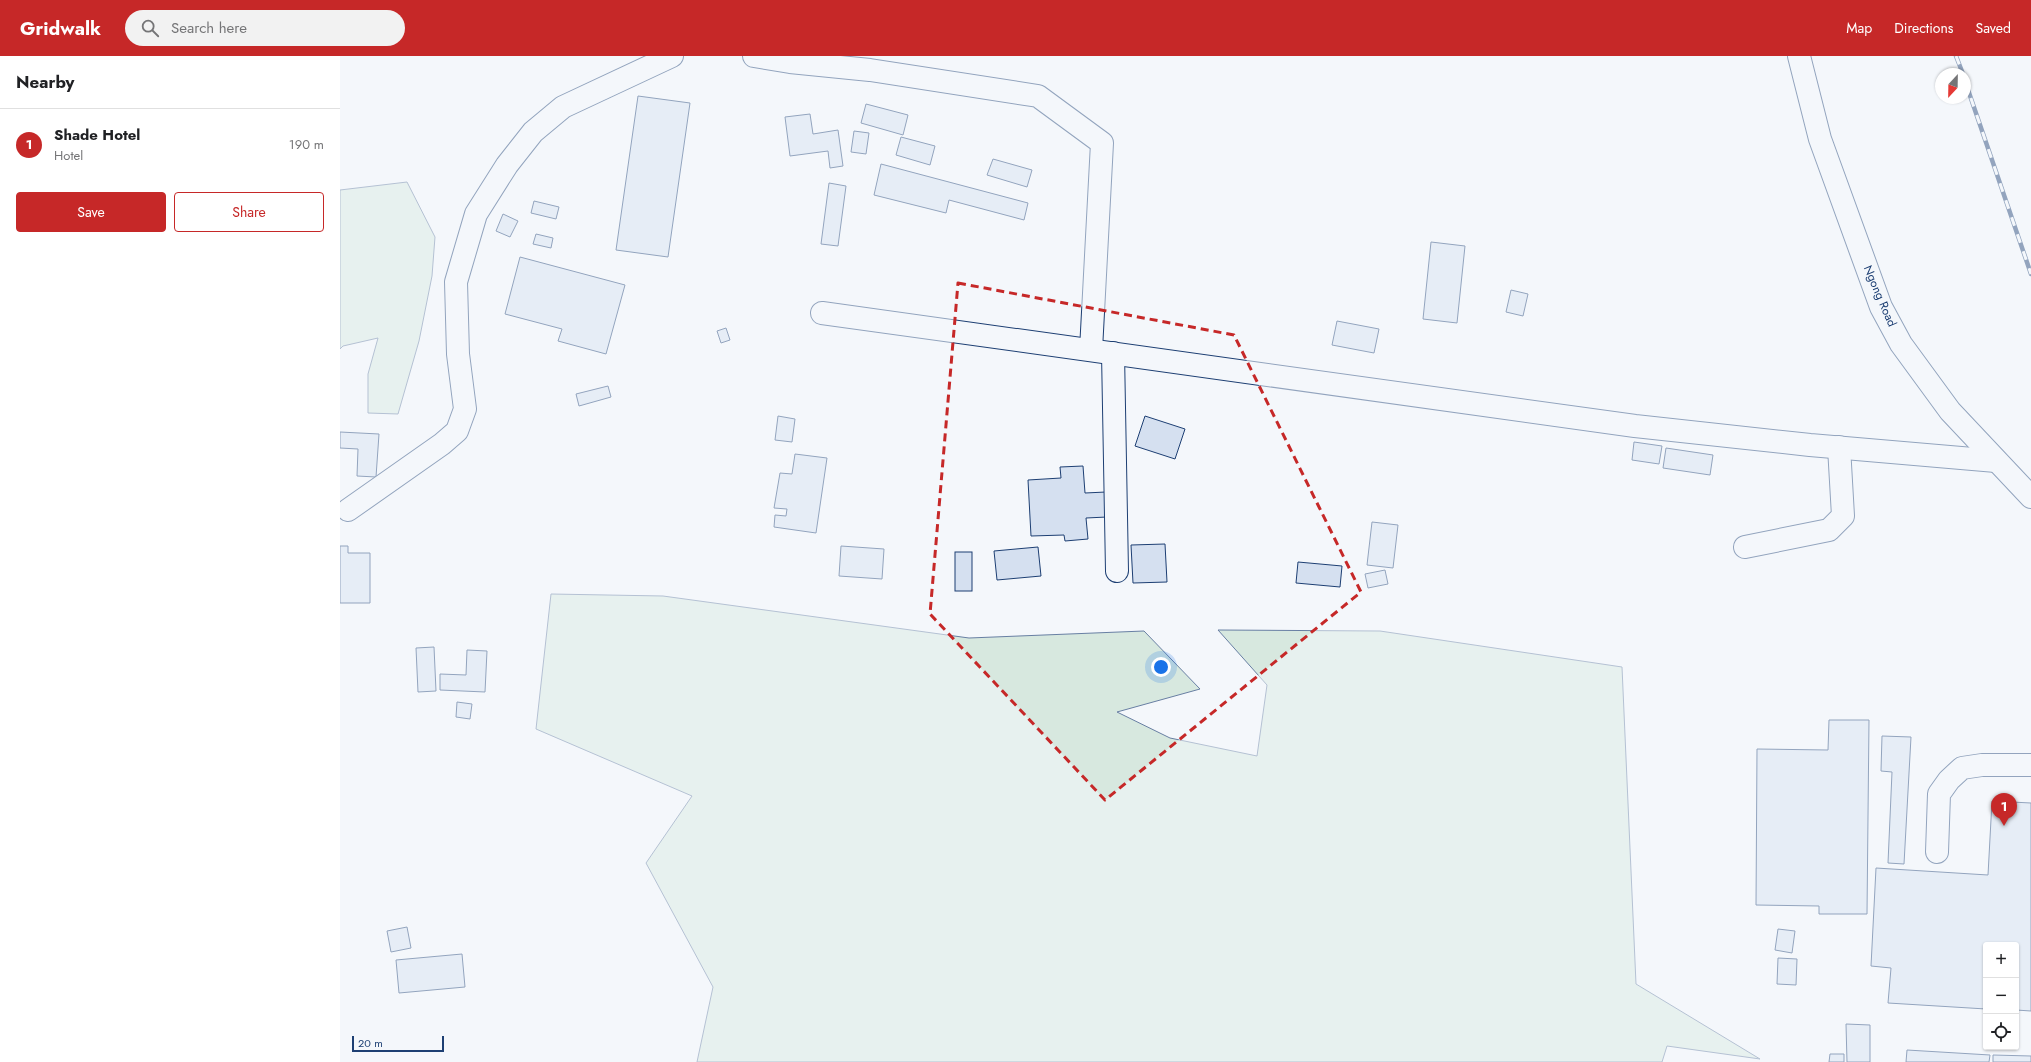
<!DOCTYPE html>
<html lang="en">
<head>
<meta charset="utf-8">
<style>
  :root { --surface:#fff; --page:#f2f2f2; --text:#202124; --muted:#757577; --line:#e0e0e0; --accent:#c62828 }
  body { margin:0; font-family:Jost,sans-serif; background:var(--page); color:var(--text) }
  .controls { position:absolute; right:12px; bottom:12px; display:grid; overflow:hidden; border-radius:4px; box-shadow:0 1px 3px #0004 }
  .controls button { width:36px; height:36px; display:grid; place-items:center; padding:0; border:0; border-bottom:1px solid var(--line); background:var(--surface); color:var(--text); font:20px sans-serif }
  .compass { position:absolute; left:1595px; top:12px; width:36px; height:36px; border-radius:50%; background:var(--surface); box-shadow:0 1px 3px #0004; rotate:202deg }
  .scale { position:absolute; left:12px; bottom:10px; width:92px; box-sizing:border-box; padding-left:4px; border:2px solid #1d3f73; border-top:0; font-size:11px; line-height:14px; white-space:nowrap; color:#1d3f73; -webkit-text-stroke:3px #f4f7fb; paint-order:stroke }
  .you { position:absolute; left:821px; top:611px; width:14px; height:14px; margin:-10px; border:3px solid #fff; border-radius:50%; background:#1a73e8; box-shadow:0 0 0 6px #1a73e833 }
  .badge { display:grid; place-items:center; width:26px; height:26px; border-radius:50%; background:var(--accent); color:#fff; font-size:13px; font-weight:700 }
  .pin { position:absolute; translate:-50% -33px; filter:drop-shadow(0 1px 2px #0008) }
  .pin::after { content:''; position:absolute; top:21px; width:14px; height:12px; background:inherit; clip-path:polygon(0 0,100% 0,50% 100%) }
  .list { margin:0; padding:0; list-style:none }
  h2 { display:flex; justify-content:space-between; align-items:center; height:52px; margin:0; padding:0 16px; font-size:17px }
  h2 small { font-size:13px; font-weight:400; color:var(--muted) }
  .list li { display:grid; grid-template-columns:26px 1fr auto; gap:12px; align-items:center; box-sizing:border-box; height:72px; padding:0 16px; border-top:1px solid var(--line) }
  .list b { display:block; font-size:15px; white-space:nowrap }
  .list p { margin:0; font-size:13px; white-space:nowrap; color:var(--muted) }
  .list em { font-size:13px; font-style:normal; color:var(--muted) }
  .actions { display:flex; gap:8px; padding:12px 16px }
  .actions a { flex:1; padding:9px 0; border:1px solid var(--accent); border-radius:4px; text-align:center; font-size:14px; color:var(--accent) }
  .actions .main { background:var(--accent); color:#fff }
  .icon { flex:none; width:22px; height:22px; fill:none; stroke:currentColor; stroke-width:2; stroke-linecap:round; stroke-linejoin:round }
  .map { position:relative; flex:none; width:1691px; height:1006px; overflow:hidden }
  header { display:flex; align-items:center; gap:24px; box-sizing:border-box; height:56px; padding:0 20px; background:var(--accent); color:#fff }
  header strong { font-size:19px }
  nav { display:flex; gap:22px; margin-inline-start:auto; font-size:14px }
  .search { width:280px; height:36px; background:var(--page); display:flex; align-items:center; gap:10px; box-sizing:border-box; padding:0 14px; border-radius:22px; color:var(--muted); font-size:15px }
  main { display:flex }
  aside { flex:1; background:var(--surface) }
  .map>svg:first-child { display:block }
  .green { fill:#d7e8df; stroke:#687fa3 }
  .building { fill:#d5e0f0; stroke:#1d3f73 }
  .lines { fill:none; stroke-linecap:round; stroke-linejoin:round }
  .minor-casing { stroke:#1d3f73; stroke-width:24 }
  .major-casing { stroke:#1d3f73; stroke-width:24 }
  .minor { stroke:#f4f7fb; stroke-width:22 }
  .major { stroke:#f4f7fb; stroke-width:22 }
  .rail-casing { stroke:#1d3f73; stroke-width:4.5 }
  .rail { stroke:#f4f7fb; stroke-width:3; stroke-dasharray:9; stroke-linecap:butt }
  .marked { fill:none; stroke:#c62828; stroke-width:3; stroke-dasharray:8 5; stroke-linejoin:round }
  .labels { text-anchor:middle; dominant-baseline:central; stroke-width:3; stroke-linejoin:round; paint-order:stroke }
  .street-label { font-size:12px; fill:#1d3f73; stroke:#f4f7fb }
</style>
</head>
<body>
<header>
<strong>Gridwalk</strong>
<div class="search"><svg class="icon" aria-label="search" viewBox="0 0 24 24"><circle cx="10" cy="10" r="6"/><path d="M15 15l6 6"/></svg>Search here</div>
<nav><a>Map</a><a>Directions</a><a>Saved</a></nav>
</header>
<main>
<aside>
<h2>Nearby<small></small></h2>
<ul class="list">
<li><span class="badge">1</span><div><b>Shade Hotel</b><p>Hotel</p></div><em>190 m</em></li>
</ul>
<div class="actions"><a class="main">Save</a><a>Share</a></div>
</aside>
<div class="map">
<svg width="1691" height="1006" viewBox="0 0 1691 1006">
  <rect width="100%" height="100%" fill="#f4f7fb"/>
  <g class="green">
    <polygon points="67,126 95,181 92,220 79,285 58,358 28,357 28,318 38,282 3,290 0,293 0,134"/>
    <polygon points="211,538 323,540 629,582 804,575 860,633 777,656 830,682 917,700 927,629 878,574 1040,575 1282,611 1296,928 1420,1003 1327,990 1322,1006 357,1006 373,931 306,807 352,740 196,673"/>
  </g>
  <g class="building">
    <polygon points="298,40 350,47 328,201 276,194"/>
    <polygon points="526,48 568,59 563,79 521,67"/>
    <polygon points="470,58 473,78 498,74 503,110 490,112 488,95 450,100 445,61"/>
    <polygon points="514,75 529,77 526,98 511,96"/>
    <polygon points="561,81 595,90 590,109 556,99"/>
    <polygon points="653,103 692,114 687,131 647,119"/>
    <polygon points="541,108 688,147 684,164 609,144 606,157 534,139"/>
    <polygon points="489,127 506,130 498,190 481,188"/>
    <polygon points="194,145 219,151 216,163 191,157"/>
    <polygon points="163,158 178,165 170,181 156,175"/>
    <polygon points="196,178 213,182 211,192 193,188"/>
    <polygon points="1091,186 1125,190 1117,267 1083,263"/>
    <polygon points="180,201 285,229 266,298 218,285 222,273 165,258"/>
    <polygon points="1171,234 1188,238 1183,260 1166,256"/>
    <polygon points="997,265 1039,273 1034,297 992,289"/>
    <polygon points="386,272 390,284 381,287 377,275"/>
    <polygon points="268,330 271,341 239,350 236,338"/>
    <polygon points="438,360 455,363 452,386 435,384"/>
    <polygon points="805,360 845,373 835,403 795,390"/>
    <polygon points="0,376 39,378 36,421 17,420 18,393 0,392"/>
    <polygon points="1294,386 1322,390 1319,408 1292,404"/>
    <polygon points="1326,392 1373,399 1370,419 1323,412"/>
    <polygon points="455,398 487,402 476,477 434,471 435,459 446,460 447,453 434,452 440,417 452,418"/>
    <polygon points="743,410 745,437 766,436 767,461 746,462 748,483 725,485 724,479 691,480 688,424 721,422 720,411"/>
    <polygon points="1032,466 1058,469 1053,512 1027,509"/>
    <polygon points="825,488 827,526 793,527 791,489"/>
    <polygon points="0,490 8,490 8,497 30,497 30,547 0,547"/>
    <polygon points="501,490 544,493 542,523 499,520"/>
    <polygon points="698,491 701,520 657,524 654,495"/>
    <rect x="615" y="496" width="17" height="39"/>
    <polygon points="958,506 1002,510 1000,531 956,527"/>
    <polygon points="1045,514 1048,528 1028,532 1025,518"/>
    <polygon points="94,591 96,635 78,636 76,592"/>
    <polygon points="127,594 147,595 145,636 100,634 100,618 126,619"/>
    <polygon points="117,646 132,648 130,663 116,661"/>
    <polygon points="1489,664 1529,664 1527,858 1479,858 1479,850 1416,849 1417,693 1488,694"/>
    <polygon points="1542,680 1571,681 1564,808 1548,807 1552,716 1541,715"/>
    <polygon points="1652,745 1691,747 1691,955 1676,954 1676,889 1646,889 1646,953 1548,947 1551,912 1531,910 1536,812 1648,819"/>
    <polygon points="67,871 71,892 51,896 47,875"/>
    <polygon points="1438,873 1455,875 1452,897 1435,894"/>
    <polygon points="122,898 125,931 59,937 56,904"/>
    <polygon points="1438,902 1457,903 1456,929 1437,928"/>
    <polygon points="1506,968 1530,969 1530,1006 1507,1006"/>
    <polygon points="1567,994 1650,999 1649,1006 1566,1006"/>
    <polygon points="1490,998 1504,998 1504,1006 1489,1006"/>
    <polygon points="1653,999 1691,1000 1691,1006 1653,1006"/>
  </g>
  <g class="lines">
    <defs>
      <g id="minor">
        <polyline points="414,0 450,6 530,14 698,40 762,87 751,294"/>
        <polyline points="482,257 1295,370 1470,389 1656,405"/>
        <polyline points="773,297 777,515"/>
        <polyline points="8,454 102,388 117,375 125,353 118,298 116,226 136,158 167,109 193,76 223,51 332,0"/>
        <polyline points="1405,491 1489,474 1503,460 1499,391"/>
        <polyline points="1597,796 1599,738 1609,724 1622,712 1642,709 1691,709"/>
      </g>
      <polyline id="major" points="1459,0 1480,83 1541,251 1561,288 1610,355 1691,441"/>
    </defs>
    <use href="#minor" class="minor-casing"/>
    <use href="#major" class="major-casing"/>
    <use href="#minor" class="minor"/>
    <use href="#major" class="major"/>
    <defs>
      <g id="rail">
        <polyline points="1616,0 1623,18"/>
        <polyline points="1625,25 1691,218"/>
      </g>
    </defs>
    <use href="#rail" class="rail-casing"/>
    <use href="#rail" class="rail"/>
  </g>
  <path d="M0 0H1691V1006H0ZM618,227L894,279L1021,536L765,744L590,558Z" fill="#f4f7fb" fill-opacity=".55" fill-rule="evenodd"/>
  <path class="marked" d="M618,227L894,279L1021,536L765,744L590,558Z"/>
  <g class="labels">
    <g class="street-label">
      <text transform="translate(1540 240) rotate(67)">Ngong Road</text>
    </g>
  </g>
</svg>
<div class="controls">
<button>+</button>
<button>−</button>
<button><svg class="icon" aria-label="locate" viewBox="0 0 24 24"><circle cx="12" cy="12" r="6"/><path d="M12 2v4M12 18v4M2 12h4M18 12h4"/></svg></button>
</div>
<svg class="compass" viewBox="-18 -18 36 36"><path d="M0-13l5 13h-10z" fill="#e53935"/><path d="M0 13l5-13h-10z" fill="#757577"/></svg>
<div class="scale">20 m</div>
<div class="you"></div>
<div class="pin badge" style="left:1664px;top:770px">1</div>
</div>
</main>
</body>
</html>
